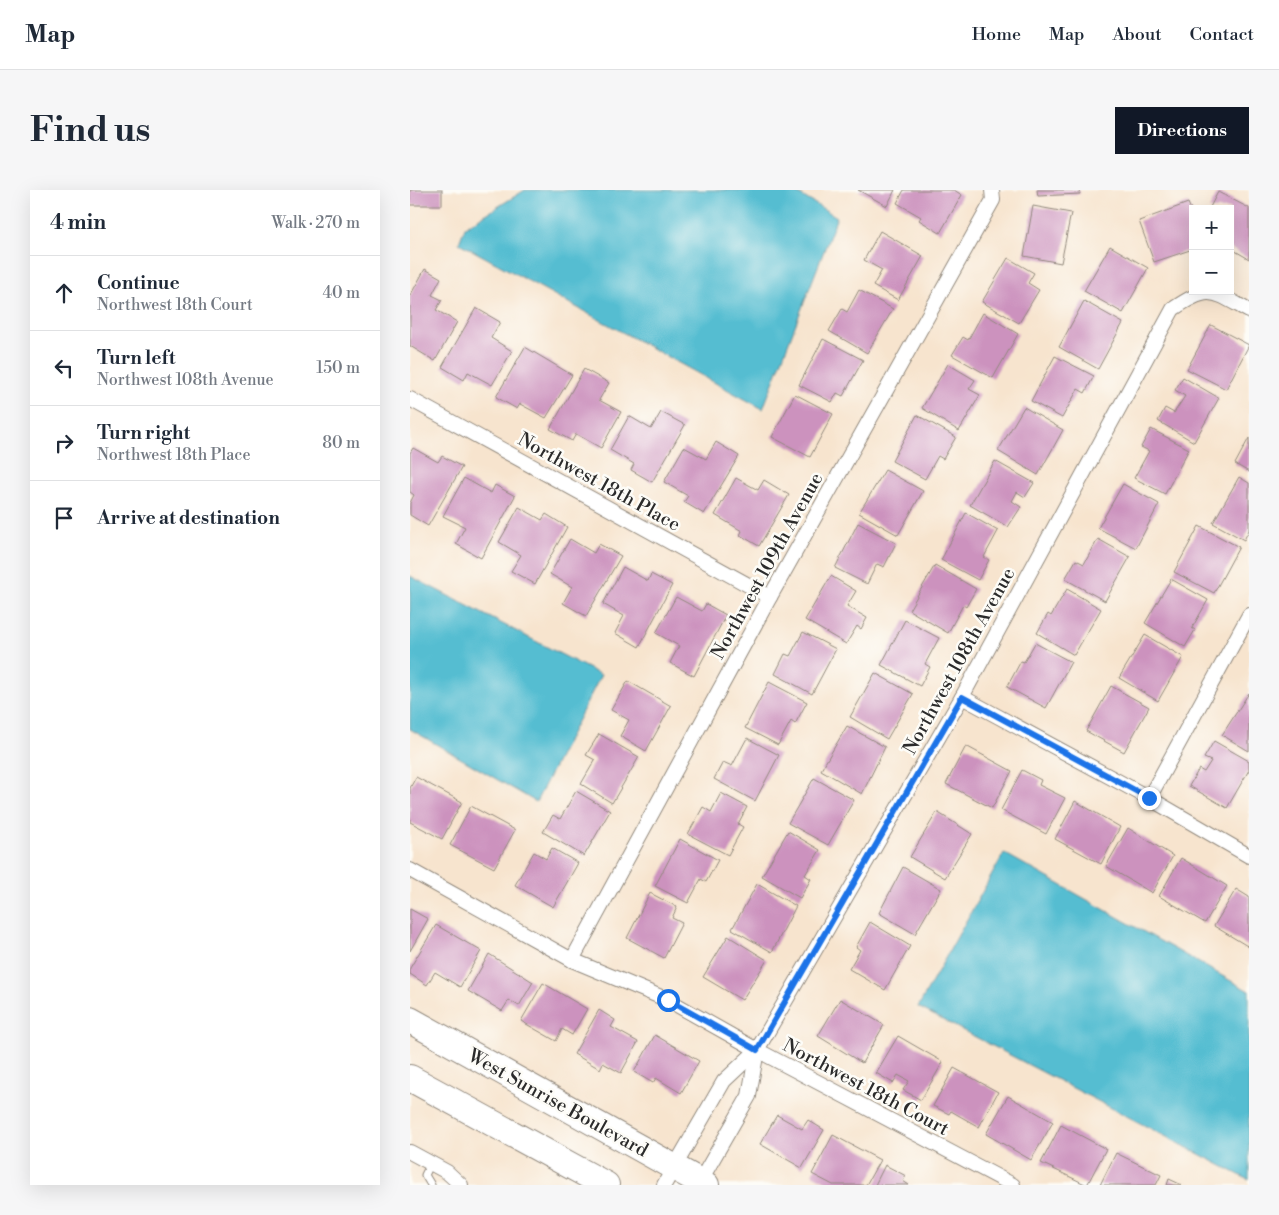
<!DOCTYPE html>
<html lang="en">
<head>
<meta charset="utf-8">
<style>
  :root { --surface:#fff; --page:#f6f6f7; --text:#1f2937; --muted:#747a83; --line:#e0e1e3; --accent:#111827 }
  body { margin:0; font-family:"Libre Bodoni",serif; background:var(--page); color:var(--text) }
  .controls { position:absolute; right:15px; top:15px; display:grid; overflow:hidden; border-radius:0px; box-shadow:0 5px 20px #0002 }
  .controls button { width:45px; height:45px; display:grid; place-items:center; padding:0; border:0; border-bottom:1px solid var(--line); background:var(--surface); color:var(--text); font:25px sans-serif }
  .stop { position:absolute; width:15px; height:15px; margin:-11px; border:4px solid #1a73e8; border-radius:50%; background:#fff }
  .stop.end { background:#1a73e8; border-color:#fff; box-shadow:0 1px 5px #0008 }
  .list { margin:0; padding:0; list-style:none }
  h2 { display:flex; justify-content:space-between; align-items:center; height:65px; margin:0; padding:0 20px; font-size:21px }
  h2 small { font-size:16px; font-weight:400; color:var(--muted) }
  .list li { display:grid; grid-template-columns:32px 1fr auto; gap:15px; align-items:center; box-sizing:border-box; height:75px; padding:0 20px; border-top:1px solid var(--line) }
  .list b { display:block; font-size:19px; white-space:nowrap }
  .list p { margin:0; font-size:16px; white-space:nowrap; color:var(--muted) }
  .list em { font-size:16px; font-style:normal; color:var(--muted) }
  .icon { flex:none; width:28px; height:28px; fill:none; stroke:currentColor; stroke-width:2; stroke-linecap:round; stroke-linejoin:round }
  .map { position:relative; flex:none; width:839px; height:995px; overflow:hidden; border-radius:0px }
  header { display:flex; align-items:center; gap:30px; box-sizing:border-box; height:70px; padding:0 25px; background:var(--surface); border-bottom:1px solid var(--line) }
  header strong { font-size:24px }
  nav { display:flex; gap:28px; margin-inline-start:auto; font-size:18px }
  .intro { display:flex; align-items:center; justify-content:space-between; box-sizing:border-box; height:120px; padding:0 30px }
  h1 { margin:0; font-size:35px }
  .button { padding:12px 22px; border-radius:0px; background:var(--accent); color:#fff; font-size:18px; font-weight:700 }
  main { display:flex; gap:30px; padding:0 30px }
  aside { flex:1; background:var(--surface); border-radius:0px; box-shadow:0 5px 20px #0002 }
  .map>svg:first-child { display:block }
  .water { fill:#54bdd1; stroke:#40747e }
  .building { fill:#cc92be }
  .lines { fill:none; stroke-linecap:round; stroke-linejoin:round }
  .lane-casing { stroke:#91887c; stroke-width:9 }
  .street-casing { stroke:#91887c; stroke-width:16 }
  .highway-casing { stroke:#91887c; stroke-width:28 }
  .lane { stroke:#fff; stroke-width:7 }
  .street { stroke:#fff; stroke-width:14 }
  .highway { stroke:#fff; stroke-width:26 }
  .route { stroke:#1a73e8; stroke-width:6 }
  .labels { text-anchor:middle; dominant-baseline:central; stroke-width:5; stroke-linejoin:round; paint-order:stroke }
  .street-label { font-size:19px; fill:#2b2b2b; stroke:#fdfcf7 }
</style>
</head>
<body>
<header>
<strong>Map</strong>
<nav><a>Home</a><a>Map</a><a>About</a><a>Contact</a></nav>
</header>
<div class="intro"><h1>Find us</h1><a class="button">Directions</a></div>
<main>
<aside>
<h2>4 min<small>Walk · 270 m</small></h2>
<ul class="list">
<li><svg class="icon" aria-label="ahead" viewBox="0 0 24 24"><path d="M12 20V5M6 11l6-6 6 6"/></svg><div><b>Continue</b><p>Northwest 18th Court</p></div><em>40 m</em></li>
<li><svg class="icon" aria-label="left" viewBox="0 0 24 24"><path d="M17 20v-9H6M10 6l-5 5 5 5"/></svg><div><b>Turn left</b><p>Northwest 108th Avenue</p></div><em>150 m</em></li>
<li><svg class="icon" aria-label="right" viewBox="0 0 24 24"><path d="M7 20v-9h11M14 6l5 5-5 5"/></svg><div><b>Turn right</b><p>Northwest 18th Place</p></div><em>80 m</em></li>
<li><svg class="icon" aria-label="arrive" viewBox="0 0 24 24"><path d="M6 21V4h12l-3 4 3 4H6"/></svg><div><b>Arrive at destination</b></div></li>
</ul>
</aside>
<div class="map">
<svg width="839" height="995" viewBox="0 0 839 995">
  <rect width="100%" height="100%" fill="#fdfcf7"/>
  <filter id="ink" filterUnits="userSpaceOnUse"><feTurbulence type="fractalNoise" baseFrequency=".02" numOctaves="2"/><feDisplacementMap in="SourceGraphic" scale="10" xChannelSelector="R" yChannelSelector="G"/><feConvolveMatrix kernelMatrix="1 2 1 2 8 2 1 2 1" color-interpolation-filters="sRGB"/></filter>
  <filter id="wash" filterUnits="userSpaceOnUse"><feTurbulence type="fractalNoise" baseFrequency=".0096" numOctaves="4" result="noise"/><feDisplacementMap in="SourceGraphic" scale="20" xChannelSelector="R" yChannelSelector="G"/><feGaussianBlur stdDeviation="1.12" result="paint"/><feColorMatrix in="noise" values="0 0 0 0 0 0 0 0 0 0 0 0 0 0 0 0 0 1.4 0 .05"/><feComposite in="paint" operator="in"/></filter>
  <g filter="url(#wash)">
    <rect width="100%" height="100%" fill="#f7e4ce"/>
    <g class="water">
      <polygon points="115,0 382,0 427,27 353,219 49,53 55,37"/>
      <polygon points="0,386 191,485 126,612 0,539"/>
      <polygon points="594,663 839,801 839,990 508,817"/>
    </g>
    <g id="blocks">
      <g class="building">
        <rect x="0" y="0" width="32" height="15"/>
        <polygon points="448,0 485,0 477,16"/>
        <polygon points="494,0 544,0 552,5 530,43 509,30 511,27 487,13"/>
        <polygon points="627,0 669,0 670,4 628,6"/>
        <polygon points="808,2 839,18 839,69 820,58 820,19 799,19"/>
        <polygon points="778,13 783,24 783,59 744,72 729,31"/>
        <polygon points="623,16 661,23 651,73 614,66"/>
        <polygon points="470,41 513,66 488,110 463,96 472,80 454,70"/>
        <polygon points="700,56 738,78 713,123 674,101"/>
        <polygon points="598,68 624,83 618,93 629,100 609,133 572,112"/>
        <polygon points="15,79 31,88 22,105 32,110 26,120 47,132 25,171 0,156 0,106"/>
        <polygon points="449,100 483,119 457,163 419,141 432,119 437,122"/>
        <polygon points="674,111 713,133 688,179 649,157"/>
        <polygon points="66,118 90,132 81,148 102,161 82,195 58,182 54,190 32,177"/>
        <polygon points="573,123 608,144 583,188 542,165 553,147 558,150"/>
        <polygon points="801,135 839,155 816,199 777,179"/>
        <polygon points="413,149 453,170 433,206 427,203 422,212 389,195"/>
        <polygon points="115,157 162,185 136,228 110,214 107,219 86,207"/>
        <polygon points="645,166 684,186 675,203 668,199 652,228 621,211"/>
        <polygon points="538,174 565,190 559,199 570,205 549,241 512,218"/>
        <polygon points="174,179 199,193 189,210 211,222 191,258 166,244 162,251 140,239"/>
        <polygon points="773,187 809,208 784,252 748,231 755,218 764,223 775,206 765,200"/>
        <polygon points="385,204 423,224 400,267 362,247"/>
        <polygon points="614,217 653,240 628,285 588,261"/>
        <polygon points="251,222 275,235 242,292 221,280 224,274 200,260 219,226 241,239"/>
        <polygon points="507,225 546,247 533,269 528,266 515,289 482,271"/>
        <polygon points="741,239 779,259 755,304 724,288 739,261 731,257"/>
        <polygon points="839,248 839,282 825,274"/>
        <polygon points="306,252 329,266 294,324 274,312 278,306 254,292 274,257 296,269"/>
        <polygon points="3,258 28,272 32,266 52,277 18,336 0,325 0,313 4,305 0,302 0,263"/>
        <polygon points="585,271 624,293 615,307 607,302 602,311 611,317 598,337 560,315"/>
        <polygon points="475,280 513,301 488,345 449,323"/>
        <polygon points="829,287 839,293 839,340 834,350 803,333"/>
        <polygon points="54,288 81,303 85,295 105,306 71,368 46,354 55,337 33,326"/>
        <polygon points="326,288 348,300 354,290 379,305 349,356 330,345 332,341 305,325"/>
        <polygon points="713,294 749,314 726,358 688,338"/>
        <polygon points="109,317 132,330 136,324 157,337 125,394 101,381 111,365 89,352"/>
        <polygon points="556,323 588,341 574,367 579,370 568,390 531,370"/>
        <polygon points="448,333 486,353 474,377 467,374 457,394 425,378"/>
        <polygon points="789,336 829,357 804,403 764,382"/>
        <polygon points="160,349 184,363 189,354 211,366 176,426 153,413 162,397 140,384"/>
        <polygon points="688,349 720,367 695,411 655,389 666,370 674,374"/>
        <polygon points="525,375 566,399 556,417 553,415 538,443 499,420"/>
        <polygon points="213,377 238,391 241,384 262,395 229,457 205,443 214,426 193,414"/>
        <polygon points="421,386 446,401 437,416 457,428 451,439 447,436 436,454 395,430"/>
        <polygon points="761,389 798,410 782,438 785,440 775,457 735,433"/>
        <polygon points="657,399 691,419 664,465 627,443 638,424 641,426"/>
        <polygon points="266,407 292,421 296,414 316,425 284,486 260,473 269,456 246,443"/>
        <polygon points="495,430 529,448 515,474 520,477 510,496 471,475"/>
        <polygon points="393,442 426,459 402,504 365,484 375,464 380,466"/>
        <polygon points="735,445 773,467 748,511 709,488"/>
        <polygon points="625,453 661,472 636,518 597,497 611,471 614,472"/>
        <polygon points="465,483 503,504 477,549 440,527"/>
        <polygon points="218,491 261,516 236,561 210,546 219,530 201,520"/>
        <polygon points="359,492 397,512 385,534 381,531 368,555 335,538"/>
        <polygon points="701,496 739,517 714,562 676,541"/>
        <polygon points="839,503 839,561 812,545"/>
        <polygon points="437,536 475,557 452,604 411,580"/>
        <polygon points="189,544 229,567 202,613 171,594 185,570 176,565"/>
        <polygon points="337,548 369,565 345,611 304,589 313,572 322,576"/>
        <polygon points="804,551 839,571 839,580 817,618 779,596 789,579 794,582 801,571 794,568"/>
        <polygon points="556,556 602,581 582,618 536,594"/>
        <polygon points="612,580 631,590 629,595 655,608 636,644 591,620"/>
        <polygon points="6,587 52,612 32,649 0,632 0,598"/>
        <polygon points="404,588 444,610 418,655 378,633"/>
        <polygon points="166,601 200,621 174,666 133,642 143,625 150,629"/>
        <polygon points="311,603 337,617 328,634 333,637 318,665 278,644 293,617 301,622"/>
        <polygon points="665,611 710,637 691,674 645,649"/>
        <polygon points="61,616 105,640 84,678 40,655"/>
        <polygon points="527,622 562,644 535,688 500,667"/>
        <polygon points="718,638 763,666 742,703 696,676"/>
        <polygon points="378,641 410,660 395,685 401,689 390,708 352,686"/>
        <polygon points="270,649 308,670 296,692 291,689 278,713 245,696"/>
        <polygon points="142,658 168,673 143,717 105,695 124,662 136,669"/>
        <polygon points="771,668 817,696 795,733 749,706"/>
        <polygon points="493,677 531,699 505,744 469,723"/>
        <polygon points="347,694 386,716 362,762 322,739"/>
        <polygon points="826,699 839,707 839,757 804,736"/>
        <polygon points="240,703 267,717 262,728 272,733 254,768 217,748"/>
        <polygon points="0,719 18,729 0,761"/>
        <polygon points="460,732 500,756 475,800 439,779 450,760 446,757"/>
        <polygon points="26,735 71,761 50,797 25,782 17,795 0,784 0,778"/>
        <polygon points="318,746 357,770 332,810 293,787"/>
        <polygon points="79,764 123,792 109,816 99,810 92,821 58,801"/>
        <polygon points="133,793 177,819 162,845 152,839 146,851 111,831"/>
        <polygon points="430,809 474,835 452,873 408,846"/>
        <polygon points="189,820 205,830 201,837 228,852 211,883 193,873 190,879 164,864"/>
        <polygon points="245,845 289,871 271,903 246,888 243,893 224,882"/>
        <polygon points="488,846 533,872 511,910 493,900 499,891 488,885 483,893 466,883"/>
        <polygon points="544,878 588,902 569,937 541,921 539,924 523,916"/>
        <polygon points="598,906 643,932 621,970 576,944"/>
        <polygon points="367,925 392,939 398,930 414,940 392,978 350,954"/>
        <polygon points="651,935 696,959 677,995 631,973"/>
        <polygon points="423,945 470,970 456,995 423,995 402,984"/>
        <polygon points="706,963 751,985 746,995 690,995"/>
        <polygon points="475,975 496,986 493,991 499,995 465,995"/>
        <polygon points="759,989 772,995 757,995"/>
      </g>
    </g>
  </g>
  <g filter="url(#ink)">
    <use href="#blocks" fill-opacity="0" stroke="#91887c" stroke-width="1"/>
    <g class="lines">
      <defs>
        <polyline id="lane" points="21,995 15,985 21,973"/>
        <g id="street">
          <polyline points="0,209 360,407"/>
          <polyline points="552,507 739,608 839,666"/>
          <polyline points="739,608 839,425"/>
          <polyline points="0,680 162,770 258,810 347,860 603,995"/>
          <polyline points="162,770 360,407 583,10 582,0"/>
          <polyline points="0,962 37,982 51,995"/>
          <path d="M254,995L314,891L347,860L552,507L763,119C800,94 803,101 839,121"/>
          <polyline points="288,995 339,906 347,860"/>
        </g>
        <g id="highway">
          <polyline points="0,830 296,995"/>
          <polyline points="0,888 196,995"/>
        </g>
      </defs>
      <use href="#lane" class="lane-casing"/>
      <use href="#street" class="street-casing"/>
      <use href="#highway" class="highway-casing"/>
      <use href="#lane" class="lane"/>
      <use href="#street" class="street"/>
      <use href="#highway" class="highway"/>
    </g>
  </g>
  <g class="lines" filter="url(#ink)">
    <polyline class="route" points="258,810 347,860 552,507 739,608"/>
  </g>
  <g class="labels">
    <g class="street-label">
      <text transform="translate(189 292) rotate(29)">Northwest 18th Place</text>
      <text transform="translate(357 376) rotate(-61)">Northwest 109th Avenue</text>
      <text transform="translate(549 471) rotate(-61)">Northwest 108th Avenue</text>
      <text transform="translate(456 897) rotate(28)">Northwest 18th Court</text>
      <text transform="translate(148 913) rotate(29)">West Sunrise Boulevard</text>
    </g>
  </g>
</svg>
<div class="controls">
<button>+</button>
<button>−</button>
</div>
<div class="stop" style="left:258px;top:810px"></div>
<div class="stop end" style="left:739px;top:608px"></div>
</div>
</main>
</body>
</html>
